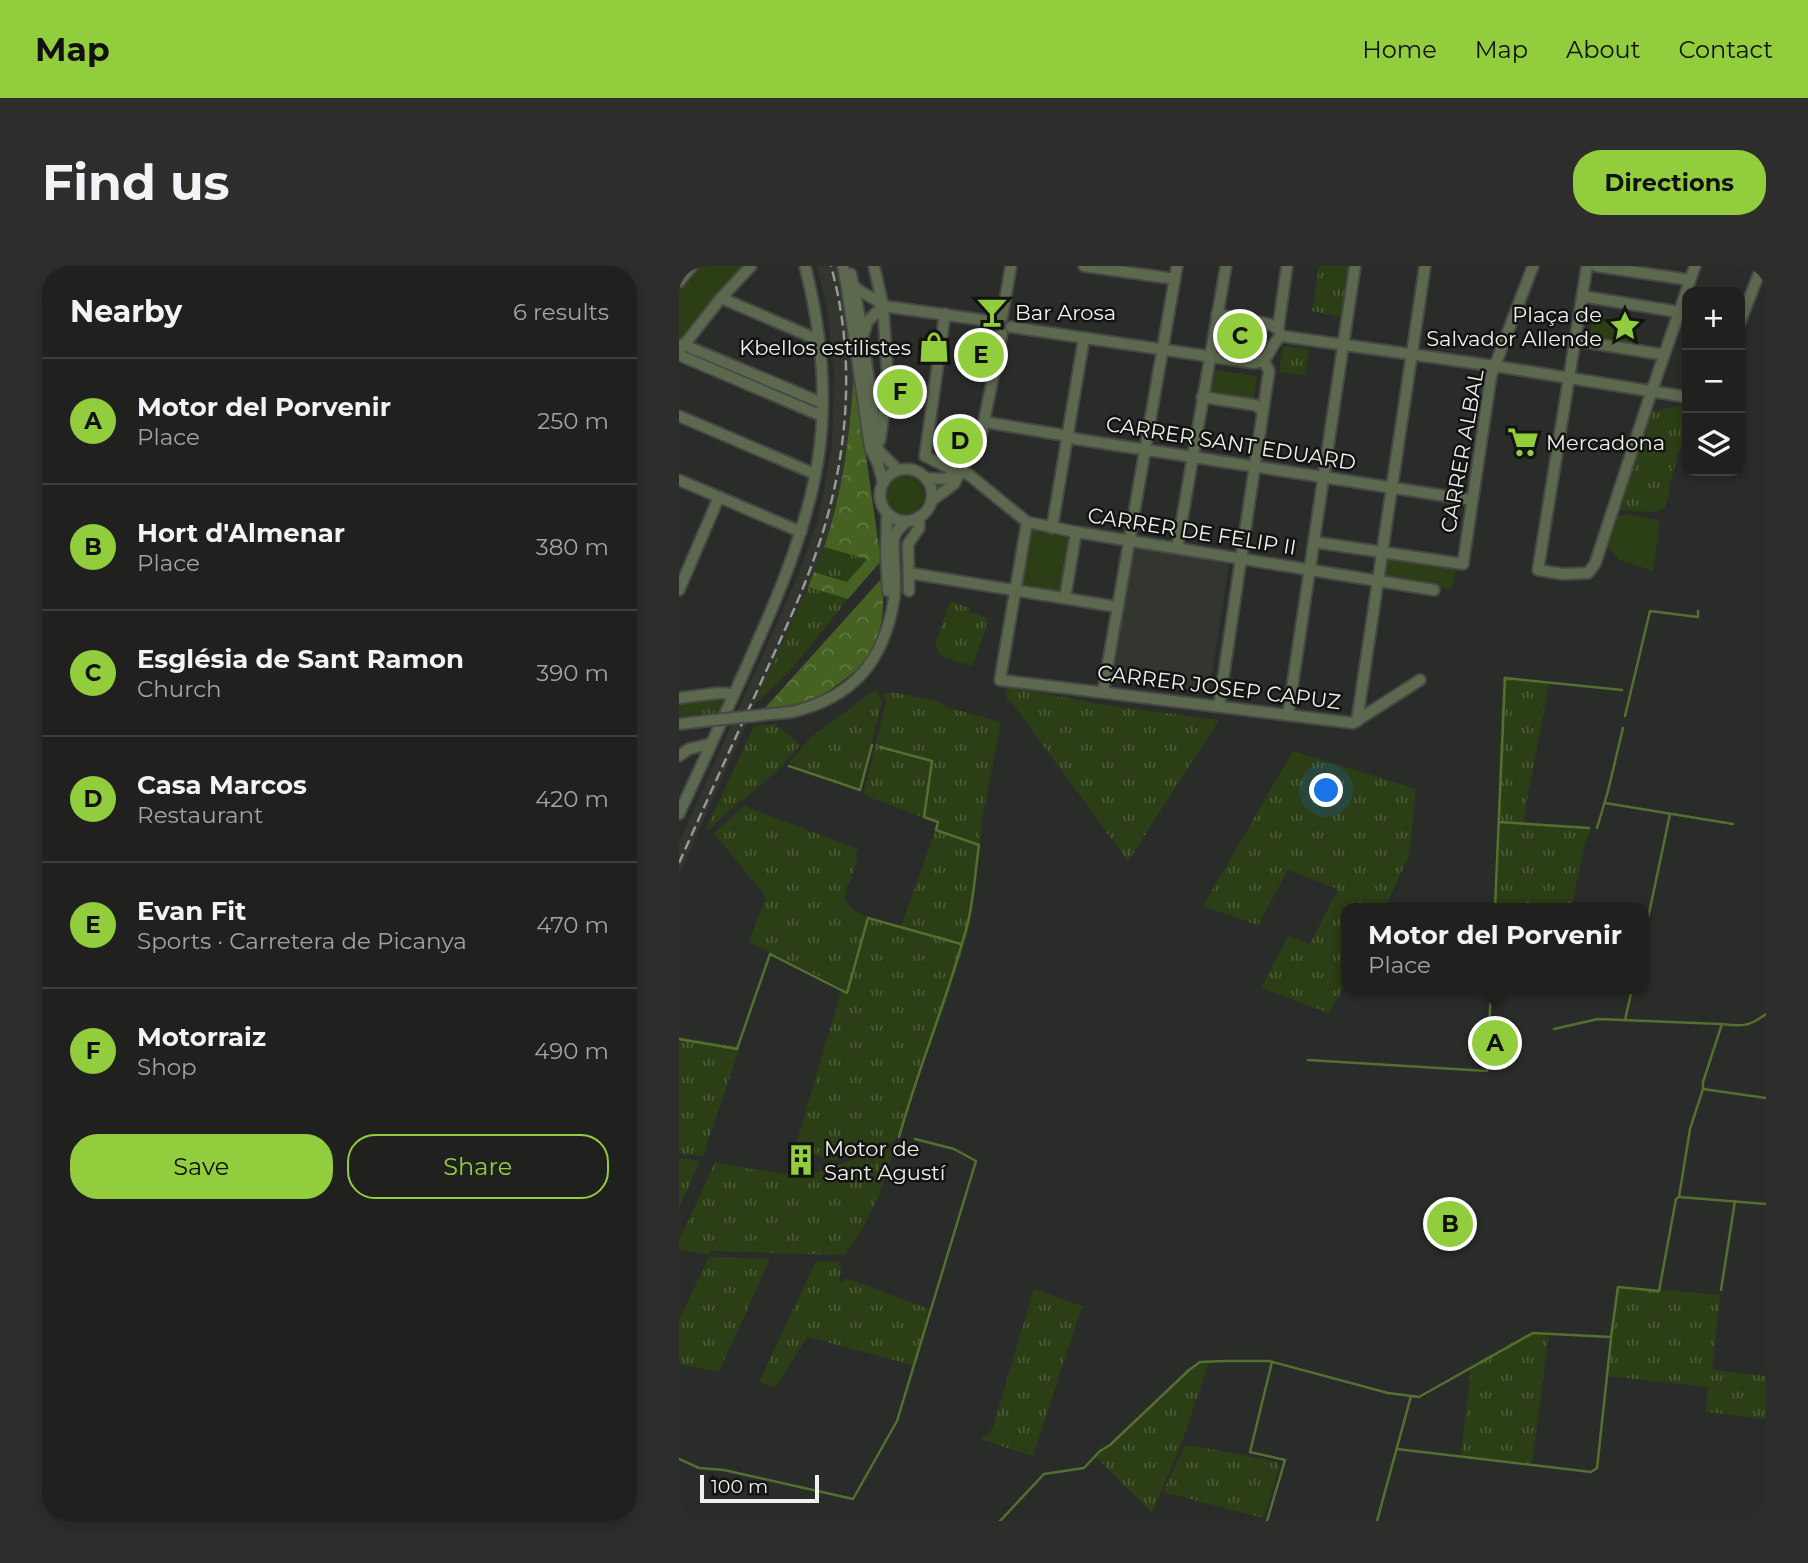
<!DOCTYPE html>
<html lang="en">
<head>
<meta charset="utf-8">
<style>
  :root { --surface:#20211f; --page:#2d2e2c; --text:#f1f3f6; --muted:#a2a3a4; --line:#3d3e3d; --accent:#92cd3e }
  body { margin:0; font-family:Montserrat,sans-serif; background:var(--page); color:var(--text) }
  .controls { position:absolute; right:21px; top:21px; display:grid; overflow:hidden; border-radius:14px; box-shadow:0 4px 10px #0003 }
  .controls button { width:63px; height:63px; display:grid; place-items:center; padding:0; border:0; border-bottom:2px solid var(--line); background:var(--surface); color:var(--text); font:35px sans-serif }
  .scale { position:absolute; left:21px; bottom:18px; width:119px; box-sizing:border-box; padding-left:7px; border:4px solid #f0f1ef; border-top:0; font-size:19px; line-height:24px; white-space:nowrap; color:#f0f1ef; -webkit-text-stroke:5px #131412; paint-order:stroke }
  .you { position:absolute; left:648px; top:525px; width:24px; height:24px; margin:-18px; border:5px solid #fff; border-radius:50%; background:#1a73e8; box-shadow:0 0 0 10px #1a73e833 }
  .badge { display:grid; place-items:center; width:46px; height:46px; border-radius:50%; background:var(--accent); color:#111; font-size:23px; font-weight:700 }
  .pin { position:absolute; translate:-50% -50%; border:4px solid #fff; box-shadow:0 2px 7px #0006 }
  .popup { position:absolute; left:662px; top:637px; width:308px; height:91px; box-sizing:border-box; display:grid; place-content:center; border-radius:14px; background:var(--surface); filter:drop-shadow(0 2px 5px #0005); font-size:23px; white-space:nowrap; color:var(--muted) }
  .popup b { font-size:26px; color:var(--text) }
  .popup::after { content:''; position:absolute; left:50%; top:100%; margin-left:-14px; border:14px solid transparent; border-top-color:var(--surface) }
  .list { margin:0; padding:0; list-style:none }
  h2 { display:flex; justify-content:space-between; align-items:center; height:91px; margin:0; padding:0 28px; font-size:30px }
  h2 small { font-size:23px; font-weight:400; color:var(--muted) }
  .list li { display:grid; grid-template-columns:46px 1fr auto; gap:21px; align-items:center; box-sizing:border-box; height:126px; padding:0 28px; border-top:2px solid var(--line) }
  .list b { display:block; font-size:26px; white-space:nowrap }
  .list p { margin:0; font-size:23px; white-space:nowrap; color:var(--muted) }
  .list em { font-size:23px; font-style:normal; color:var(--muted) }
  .actions { display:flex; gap:14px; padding:21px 28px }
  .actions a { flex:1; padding:16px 0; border:2px solid var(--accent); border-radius:28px; text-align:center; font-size:24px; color:var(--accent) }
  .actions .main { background:var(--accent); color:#111 }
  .icon { flex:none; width:38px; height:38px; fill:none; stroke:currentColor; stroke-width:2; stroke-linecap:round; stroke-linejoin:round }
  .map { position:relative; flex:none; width:1087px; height:1255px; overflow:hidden; border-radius:28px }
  header { display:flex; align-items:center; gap:42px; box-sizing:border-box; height:98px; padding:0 35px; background:var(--accent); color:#111 }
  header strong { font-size:33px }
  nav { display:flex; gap:38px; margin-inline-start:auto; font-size:24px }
  .intro { display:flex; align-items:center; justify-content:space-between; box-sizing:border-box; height:168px; padding:0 42px }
  h1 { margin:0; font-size:49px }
  .button { padding:18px 32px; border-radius:28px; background:var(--accent); color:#111; font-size:24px; font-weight:700 }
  main { display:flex; gap:42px; padding:0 42px }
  aside { flex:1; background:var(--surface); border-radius:28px; box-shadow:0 4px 10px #0003 }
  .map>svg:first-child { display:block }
  .built { fill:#32362e }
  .grass { fill:url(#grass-tufts) }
  .forest { fill:url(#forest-crowns) }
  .green { fill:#2c3e15 }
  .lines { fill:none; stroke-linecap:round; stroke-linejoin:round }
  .stream { stroke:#537030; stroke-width:2.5 }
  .minor-casing { stroke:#464845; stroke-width:14 }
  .minor { stroke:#5c694e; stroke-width:10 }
  .rail { stroke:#979996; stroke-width:2.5; stroke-dasharray:10 5; stroke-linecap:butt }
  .minor-bridge-casing { stroke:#464845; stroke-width:14; stroke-linecap:butt }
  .minor-bridge { stroke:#5c694e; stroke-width:10 }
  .labels { text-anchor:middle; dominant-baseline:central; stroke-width:5; stroke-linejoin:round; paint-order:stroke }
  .poi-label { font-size:21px; fill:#f0f1ef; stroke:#131412; text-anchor:start }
  .street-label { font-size:21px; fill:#f0f1ef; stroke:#131412 }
</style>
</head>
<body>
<header>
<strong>Map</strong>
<nav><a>Home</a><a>Map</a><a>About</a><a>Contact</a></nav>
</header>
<div class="intro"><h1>Find us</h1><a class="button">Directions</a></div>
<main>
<aside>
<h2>Nearby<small>6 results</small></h2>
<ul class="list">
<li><span class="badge">A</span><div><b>Motor del Porvenir</b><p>Place</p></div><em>250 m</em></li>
<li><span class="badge">B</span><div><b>Hort d'Almenar</b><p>Place</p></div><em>380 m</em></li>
<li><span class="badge">C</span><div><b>Església de Sant Ramon</b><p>Church</p></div><em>390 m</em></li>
<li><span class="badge">D</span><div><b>Casa Marcos</b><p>Restaurant</p></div><em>420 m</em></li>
<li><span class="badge">E</span><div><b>Evan Fit</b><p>Sports · Carretera de Picanya</p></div><em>470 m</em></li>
<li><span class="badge">F</span><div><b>Motorraiz</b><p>Shop</p></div><em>490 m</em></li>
</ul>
<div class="actions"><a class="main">Save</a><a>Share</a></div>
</aside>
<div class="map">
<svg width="1087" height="1255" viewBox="0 0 1087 1255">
  <defs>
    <pattern id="grass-tufts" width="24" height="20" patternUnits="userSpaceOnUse" patternTransform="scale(1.75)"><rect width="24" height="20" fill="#2c3e15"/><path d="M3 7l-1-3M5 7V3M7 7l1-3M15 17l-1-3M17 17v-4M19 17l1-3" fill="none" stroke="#4b5a37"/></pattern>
    <pattern id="forest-crowns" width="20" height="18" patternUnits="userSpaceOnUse" patternTransform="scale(1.75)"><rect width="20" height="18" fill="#466121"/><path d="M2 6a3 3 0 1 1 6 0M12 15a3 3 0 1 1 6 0" fill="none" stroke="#617842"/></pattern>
  </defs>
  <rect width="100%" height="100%" fill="#2a2c29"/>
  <g class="built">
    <polygon points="138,0 158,0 162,18 175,105 171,168 163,218 152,262 135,306 0,609 0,577 116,316 138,257 144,229 153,179 155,102 148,42"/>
    <polygon points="455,281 550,298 530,426 433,415"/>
  </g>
  <g class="grass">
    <polygon points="640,0 669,0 661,51 633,45"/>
    <polygon points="604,80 630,83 626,109 600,106"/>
    <polygon points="1008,138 1008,165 999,188 991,218 989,232 986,241 979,245 971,246 941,244 973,146"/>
    <polygon points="145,281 188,292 168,316 135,306"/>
    <polygon points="129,321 169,333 110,406 76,438"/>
    <polygon points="271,335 291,342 291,346 309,352 305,368 293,400 262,390 256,378"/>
    <polygon points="824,410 870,417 844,556 913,561 906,577 892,642 815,642"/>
    <polygon points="328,420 425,439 540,454 449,595 333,437 327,431"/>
    <polygon points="196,424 203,435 181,522 152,513 110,497 132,471"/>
    <path d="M206,427H218L258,435L267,441L322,456L304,548L291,659L267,737L233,828L222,869L212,876L154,895L116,882L163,722L70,676L87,631L35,567L65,540L179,583L176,591L179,592L165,631C174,652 202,656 222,660L259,557L187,530L185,526L207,436V432L204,428Z"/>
    <polygon points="40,432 43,434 42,446 0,450 0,437"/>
    <polygon points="96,458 121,479 98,505 44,550 31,563 27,563 75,460"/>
    <polygon points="614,485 737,523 730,589 706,642 667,642 667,717 650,747 582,722 609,670 631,678 659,623 609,604 579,659 524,640"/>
    <polygon points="0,771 61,781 24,890 0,888"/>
    <path d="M211,883L214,887C204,924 188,959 166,989L31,985L30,988L0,984V975L36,896C65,901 110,913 138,906C162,900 186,886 211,883Z"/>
    <polygon points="0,892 21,895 0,942"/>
    <polygon points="30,991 91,993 40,1106 0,1098 0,1054"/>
    <polygon points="137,995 159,996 162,1001 160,1018 168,1012 250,1043 234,1099 128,1071 96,1122 80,1116"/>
    <polygon points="938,1020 1041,1029 1033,1104 1087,1110 1087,1153 1027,1146 1029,1121 929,1110"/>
    <polygon points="355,1023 403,1040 354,1190 301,1173 310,1168 314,1161"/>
    <polygon points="852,1066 870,1068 853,1197 782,1190 792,1100"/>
    <polygon points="530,1096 503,1176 473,1247 417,1191 513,1101 520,1097"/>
    <polygon points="506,1180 514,1180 565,1189 598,1196 600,1202 585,1252 484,1226 501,1189"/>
  </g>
  <g class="forest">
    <path d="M175,106L202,295L169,333L129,321L135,306L168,316L188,293L145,281C165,223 171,166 175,106Z"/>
    <path d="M203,312C206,338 204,367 190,390C183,401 171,409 162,416C148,427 131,436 113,439C105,441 95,441 86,442Z"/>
  </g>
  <g class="green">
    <polygon points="18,0 67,0 0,76 0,23"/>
    <polygon points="914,49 956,56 953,77 911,70"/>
    <polygon points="536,104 578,110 574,136 532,129"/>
    <circle cx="226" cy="229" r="19"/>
    <polygon points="940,249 953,249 978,254 981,258 974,305 940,294 929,280"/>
    <polygon points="353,263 390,270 381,325 343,318"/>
    <polygon points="710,288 777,299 773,323 706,312"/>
  </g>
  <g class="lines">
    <g class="stream">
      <polyline points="946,450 971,345 1019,351 1019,345"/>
      <path d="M201,481L253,495L245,551L259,556L257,564L300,579C296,606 295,634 288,660C269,731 240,800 220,871"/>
      <polyline points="110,500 181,524 193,479"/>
      <polyline points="926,537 1054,558"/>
      <polyline points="820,556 910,562"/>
      <polyline points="918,562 929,525 944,462"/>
      <polyline points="816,642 826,412 943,424"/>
      <polyline points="965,671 991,548"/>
      <polyline points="946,754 953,723"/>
      <polyline points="875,763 919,753 1041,758"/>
      <polyline points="0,773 58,783 91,688 168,727 189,652 282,678"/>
      <polyline points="629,794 808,805 812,723"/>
      <polyline points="1024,823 1087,832"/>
      <polyline points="1000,931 1087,938"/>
      <polyline points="1042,1024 1056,935"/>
      <polyline points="718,1183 912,1206 918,1202 932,1073"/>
      <polyline points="0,1193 20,1202 45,1204 174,1233 218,1155 297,895 275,883 236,873"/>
      <path d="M321,1255L365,1208L405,1202L421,1185L431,1179L510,1104L521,1096L545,1095H590L709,1127L740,1131L854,1067L932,1071L939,1021L980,1025L997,933L1000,931L1011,863L1024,823V816L1043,758C1063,761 1071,760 1087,748"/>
      <polyline points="588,1255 606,1194 571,1186 593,1096"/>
      <polyline points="698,1255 732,1130"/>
    </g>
    <defs>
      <g id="minor">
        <polyline points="164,0 168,22 191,181 199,198 204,216"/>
        <polyline points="195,0 204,40 209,117 201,174"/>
        <polyline points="405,0 496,13"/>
        <polyline points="908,0 859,304 884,308 909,307 916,298 970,133 1016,0"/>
        <polyline points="917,0 1011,14"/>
        <polyline points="172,8 182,58 199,184 219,204"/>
        <polyline points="0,16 13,0"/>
        <path d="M176,21C184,29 198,32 204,40"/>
        <polyline points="908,31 994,45"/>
        <polyline points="42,32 140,74"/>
        <polyline points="204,40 304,54 316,58"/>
        <polyline points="266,48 246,190 272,203 282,204 289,208 348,256 397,266 755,324"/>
        <polyline points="538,48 590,58 599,63"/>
        <polyline points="323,51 332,0"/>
        <polyline points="1061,56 1083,0"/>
        <path d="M332,61L575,97C592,95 590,79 602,70"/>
        <polyline points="185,67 188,56 204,40"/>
        <polyline points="602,70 816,100 1008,131"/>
        <polyline points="602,70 599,63 608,0"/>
        <polyline points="900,75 980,88"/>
        <polyline points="0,79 5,79 143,137"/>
        <polyline points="2,83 42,32 72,0"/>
        <polyline points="0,89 143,150"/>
        <polyline points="523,131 576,139 584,145"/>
        <polyline points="0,150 136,208"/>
        <polyline points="306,156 389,170 397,173 793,234"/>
        <circle cx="227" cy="229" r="26"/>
        <polyline points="246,212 265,213 280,208"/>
        <polyline points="0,214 122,266"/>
        <polyline points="252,235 275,218 303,165 323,67"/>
        <polyline points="208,248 207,289 209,325"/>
        <polyline points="348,256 321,414 674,457 741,414"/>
        <polyline points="373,262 405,72"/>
        <polyline points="635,276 784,298 812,110 854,0"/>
        <polyline points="498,282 547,0"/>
        <polyline points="230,307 439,341"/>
        <polyline points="0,324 40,231"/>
        <polyline points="230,325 229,278 240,262 240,251"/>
        <polyline points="386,332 397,266"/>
        <polyline points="424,426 498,0"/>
        <polyline points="0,432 39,427 55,428"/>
        <polyline points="540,440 590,105 585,95"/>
        <path d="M113,446C175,431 205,395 215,333C218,313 213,292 215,272L218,265L228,255"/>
        <polyline points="609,449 676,0"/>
        <polyline points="678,455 746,0"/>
        <polyline points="0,458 35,454"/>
        <polyline points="0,490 10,483 31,478"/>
        <path d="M0,548C27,489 55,430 81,370C106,314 129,255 139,194C149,130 142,63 126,0"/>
      </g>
    </defs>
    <use href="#minor" class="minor-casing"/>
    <use href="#minor" class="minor"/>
    <path class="rail" d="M0,597C26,539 52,481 79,423C99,378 121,334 137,287C169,196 178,94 152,0"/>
    <defs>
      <polyline id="minor-bridge" points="35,454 113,446"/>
    </defs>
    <use href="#minor-bridge" class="minor-bridge-casing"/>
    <use href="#minor-bridge" class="minor-bridge"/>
  </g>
  <defs>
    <symbol id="bar-bare" viewBox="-9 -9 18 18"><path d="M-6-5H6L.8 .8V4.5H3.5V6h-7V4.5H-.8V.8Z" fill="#92cd3e" stroke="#131412" stroke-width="2.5" paint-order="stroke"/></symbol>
    <symbol id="sight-bare" viewBox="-9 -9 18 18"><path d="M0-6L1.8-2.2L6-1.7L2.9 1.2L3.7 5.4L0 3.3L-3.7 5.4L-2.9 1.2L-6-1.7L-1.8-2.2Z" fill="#92cd3e" stroke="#131412" stroke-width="2.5" paint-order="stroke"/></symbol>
    <symbol id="shop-bare" viewBox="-9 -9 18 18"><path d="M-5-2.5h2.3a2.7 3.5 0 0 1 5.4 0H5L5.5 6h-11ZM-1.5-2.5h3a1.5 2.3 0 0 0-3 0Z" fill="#92cd3e" stroke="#131412" stroke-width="2.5" paint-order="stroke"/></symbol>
    <symbol id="supermarket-bare" viewBox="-9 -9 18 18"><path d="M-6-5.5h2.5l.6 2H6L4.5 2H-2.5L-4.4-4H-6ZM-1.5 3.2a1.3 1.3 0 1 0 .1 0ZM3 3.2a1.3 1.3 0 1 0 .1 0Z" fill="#92cd3e" stroke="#131412" stroke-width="2.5" paint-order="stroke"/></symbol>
    <symbol id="building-bare" viewBox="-9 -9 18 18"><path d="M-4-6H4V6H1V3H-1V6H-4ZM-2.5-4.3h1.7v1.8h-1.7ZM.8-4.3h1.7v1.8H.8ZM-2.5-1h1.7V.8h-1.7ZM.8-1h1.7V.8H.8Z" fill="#92cd3e" stroke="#131412" stroke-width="2.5" paint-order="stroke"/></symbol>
  </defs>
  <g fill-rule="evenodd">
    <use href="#bar-bare" x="291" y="24" width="44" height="44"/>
    <use href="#sight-bare" x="924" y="38" width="44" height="44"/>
    <use href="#shop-bare" x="233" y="59" width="44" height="44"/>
    <use href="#supermarket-bare" x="822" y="154" width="44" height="44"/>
    <use href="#building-bare" x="100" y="872" width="44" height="44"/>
  </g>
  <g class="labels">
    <g class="poi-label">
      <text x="336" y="46">Bar Arosa</text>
      <text x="923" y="48" text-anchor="end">Plaça de<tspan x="923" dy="24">Salvador Allende</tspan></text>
      <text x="232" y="81" text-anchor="end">Kbellos estilistes</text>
      <text x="867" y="176">Mercadona</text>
      <text x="145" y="882">Motor de<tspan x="145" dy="24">Sant Agustí</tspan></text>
    </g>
    <g class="street-label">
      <text transform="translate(552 177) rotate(9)">CARRER SANT EDUARD</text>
      <text transform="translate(783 185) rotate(-80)">CARRER ALBAL</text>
      <text transform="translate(513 265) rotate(9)">CARRER DE FELIP II</text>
      <text transform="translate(540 421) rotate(7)">CARRER JOSEP CAPUZ</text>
    </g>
  </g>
</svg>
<div class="controls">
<button>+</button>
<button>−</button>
<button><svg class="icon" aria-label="layers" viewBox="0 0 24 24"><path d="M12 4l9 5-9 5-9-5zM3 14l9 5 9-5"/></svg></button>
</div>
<div class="scale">100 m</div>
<div class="you"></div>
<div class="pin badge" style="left:816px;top:777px">A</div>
<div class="popup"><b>Motor del Porvenir</b>Place</div>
<div class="pin badge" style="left:771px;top:958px">B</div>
<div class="pin badge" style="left:561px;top:70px">C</div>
<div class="pin badge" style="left:281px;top:175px">D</div>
<div class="pin badge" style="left:302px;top:89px">E</div>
<div class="pin badge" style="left:221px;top:126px">F</div>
</div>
</main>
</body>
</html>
